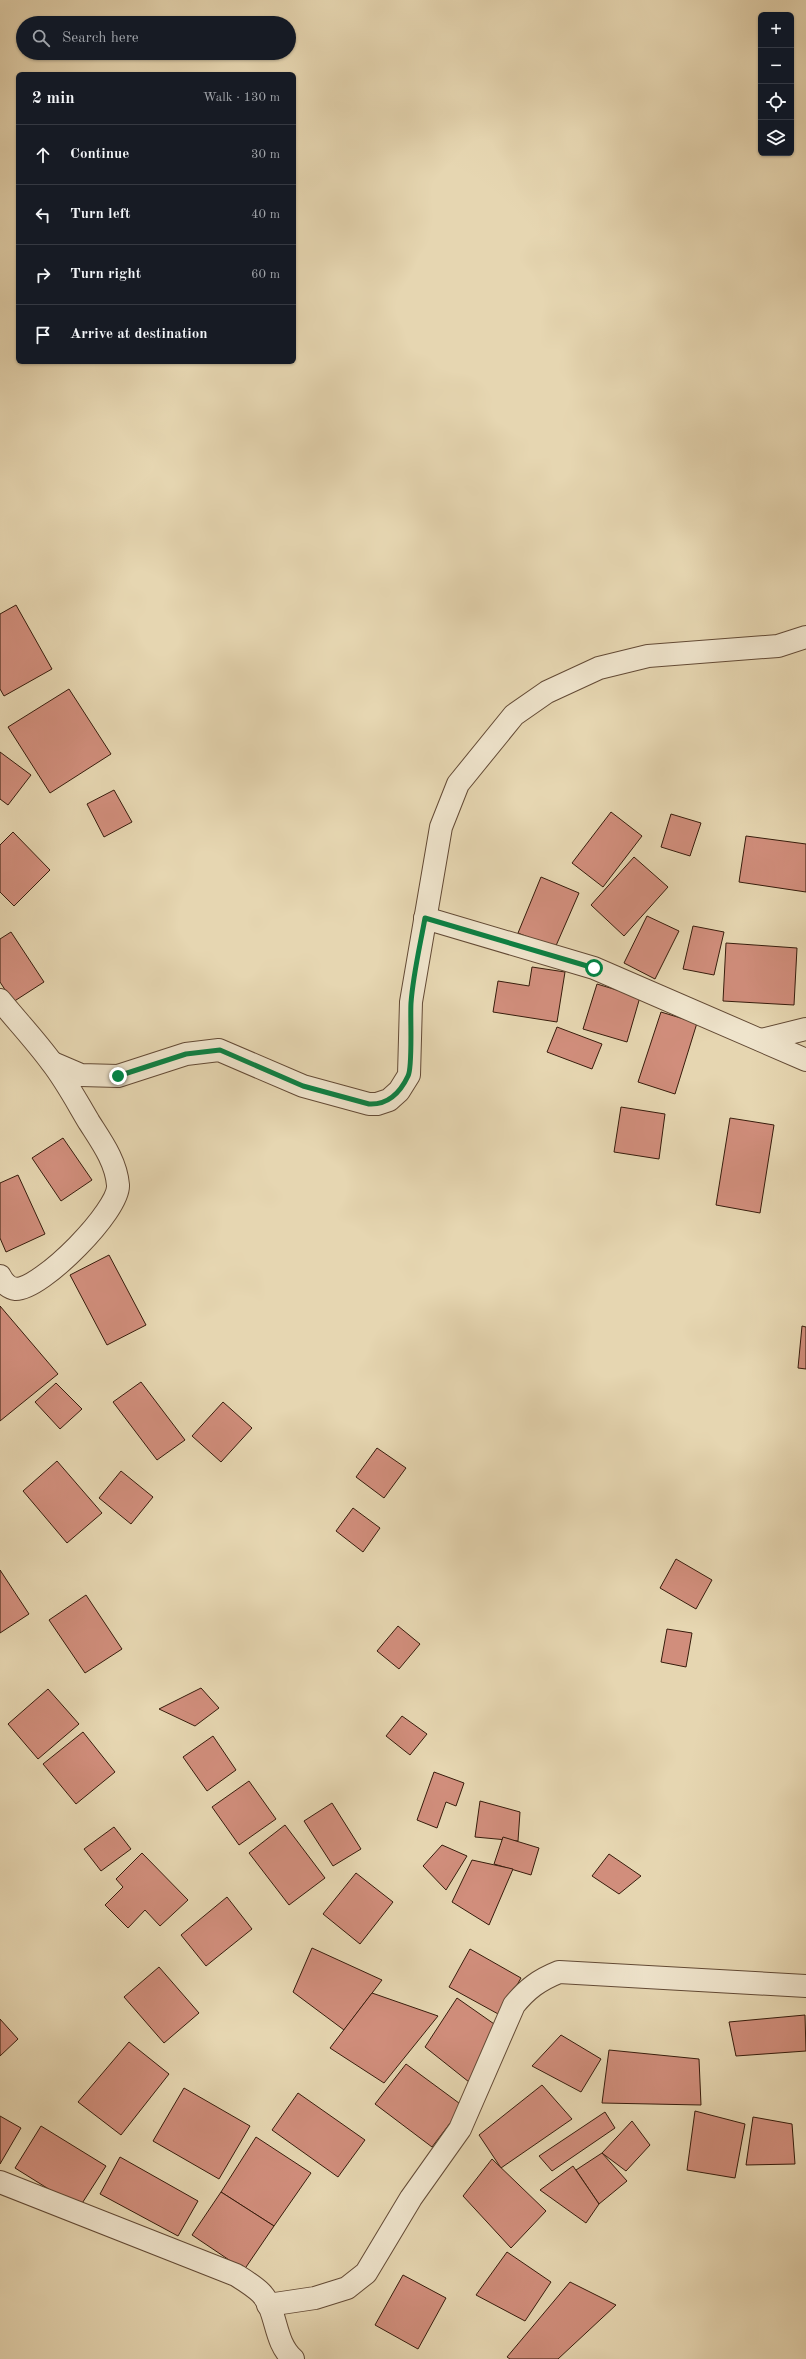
<!DOCTYPE html>
<html lang="en">
<head>
<meta charset="utf-8">
<style>
  :root { --surface:#171b24; --page:#242831; --text:#f1f3f6; --muted:#9ea1a6; --line:#363941 }
  body { margin:0; font-family:"Old Standard TT",serif; background:var(--page); color:var(--text) }
  .controls { position:absolute; right:12px; top:12px; display:grid; overflow:hidden; border-radius:6px; box-shadow:0 1px 3px #0004 }
  .controls button { width:36px; height:36px; display:grid; place-items:center; padding:0; border:0; border-bottom:1px solid var(--line); background:var(--surface); color:var(--text); font:20px sans-serif }
  .stop { position:absolute; width:12px; height:12px; margin:-9px; border:3px solid #0b8043; border-radius:50%; background:#fff }
  .stop.end { background:#0b8043; border-color:#fff; box-shadow:0 1px 4px #0008 }
  .list { margin:0; padding:0; list-style:none }
  h2 { display:flex; justify-content:space-between; align-items:center; height:52px; margin:0; padding:0 16px; font-size:17px }
  h2 small { font-size:13px; font-weight:400; color:var(--muted) }
  .list li { display:grid; grid-template-columns:26px 1fr auto; gap:12px; align-items:center; box-sizing:border-box; height:60px; padding:0 16px; border-top:1px solid var(--line) }
  .list b { display:block; font-size:15px; white-space:nowrap }
  .list em { font-size:13px; font-style:normal; color:var(--muted) }
  .icon { flex:none; width:22px; height:22px; fill:none; stroke:currentColor; stroke-width:2; stroke-linecap:round; stroke-linejoin:round }
  .map { position:relative; flex:none; width:806px; height:2359px; overflow:hidden }
  .search { position:absolute; background:var(--surface); box-shadow:0 1px 3px #0004; left:16px; top:16px; width:280px; height:44px; display:flex; align-items:center; gap:10px; box-sizing:border-box; padding:0 14px; border-radius:22px; color:var(--muted); font-size:15px }
  .panel { position:absolute; background:var(--surface); box-shadow:0 1px 3px #0004; left:16px; top:72px; width:280px; height:292px; border-radius:6px }
  .map>svg:first-child { display:block }
  .building { fill:#d18e7c; stroke:#371c0c }
  .lines { fill:none; stroke-linecap:round; stroke-linejoin:round }
  .minor-casing { stroke:#634a35; stroke-width:24 }
  .minor { stroke:#efe4cc; stroke-width:22 }
  .route { stroke:#0b8043; stroke-width:5 }
</style>
</head>
<body>
<div class="map">
<svg width="806" height="2359" viewBox="0 0 806 2359">
  <rect width="100%" height="100%" fill="#e6d6b1"/>
  <filter id="stains"><feTurbulence type="fractalNoise" baseFrequency=".005" numOctaves="4"/><feColorMatrix values="0 0 0 0 .2 0 0 0 0 .09 0 0 0 0 .02 0 0 0 .5 -.17"/></filter>
  <radialGradient id="worn" r=".72"><stop offset=".6" stop-color="#630" stop-opacity="0"/><stop offset="1" stop-color="#630" stop-opacity=".3"/></radialGradient>
  <g class="building">
    <polygon points="16,605 52,669 4,696 0,689 0,614"/>
    <polygon points="69,689 111,754 50,793 8,727"/>
    <polygon points="0,752 31,775 8,805 0,799"/>
    <polygon points="114,790 132,822 104,837 87,804"/>
    <polygon points="611,812 642,836 603,887 572,863"/>
    <polygon points="671,814 701,823 690,856 661,847"/>
    <polygon points="13,832 50,870 14,906 0,892 0,845"/>
    <polygon points="746,836 806,844 806,892 739,882"/>
    <polygon points="634,857 668,887 624,936 591,905"/>
    <polygon points="541,877 579,893 555,948 518,933"/>
    <polygon points="647,916 679,931 655,979 624,963"/>
    <polygon points="693,926 724,932 714,975 683,969"/>
    <polygon points="11,932 44,982 13,1002 0,982 0,939"/>
    <polygon points="726,943 797,948 794,1005 723,1001"/>
    <polygon points="532,967 565,972 557,1022 493,1012 498,981 529,986"/>
    <polygon points="597,984 640,997 627,1042 583,1029"/>
    <polygon points="661,1012 697,1023 675,1094 638,1082"/>
    <polygon points="557,1027 602,1044 592,1069 547,1052"/>
    <polygon points="621,1107 665,1114 659,1159 614,1152"/>
    <polygon points="730,1118 774,1125 760,1213 716,1205"/>
    <polygon points="63,1138 92,1180 61,1201 32,1158"/>
    <polygon points="18,1175 45,1234 6,1252 0,1238 0,1183"/>
    <polygon points="109,1255 146,1325 107,1345 70,1275"/>
    <polygon points="0,1306 58,1374 0,1421"/>
    <polygon points="802,1326 806,1327 806,1369 798,1368"/>
    <polygon points="141,1382 185,1440 157,1460 113,1402"/>
    <polygon points="56,1383 82,1409 60,1429 35,1402"/>
    <polygon points="223,1402 252,1428 221,1462 192,1436"/>
    <polygon points="377,1448 406,1468 384,1498 356,1477"/>
    <polygon points="57,1461 102,1513 67,1543 23,1491"/>
    <polygon points="121,1471 153,1497 131,1524 99,1498"/>
    <polygon points="353,1508 380,1528 363,1552 336,1531"/>
    <polygon points="676,1559 712,1580 696,1609 660,1588"/>
    <polygon points="0,1570 29,1614 0,1633"/>
    <polygon points="86,1595 122,1649 85,1673 49,1620"/>
    <polygon points="398,1626 420,1644 399,1669 377,1651"/>
    <polygon points="667,1629 692,1633 686,1667 661,1662"/>
    <polygon points="201,1688 219,1708 195,1726 159,1709"/>
    <polygon points="48,1689 79,1724 38,1759 8,1724"/>
    <polygon points="402,1716 427,1734 410,1755 386,1736"/>
    <polygon points="83,1732 115,1772 76,1804 43,1764"/>
    <polygon points="213,1736 236,1770 207,1791 183,1757"/>
    <polygon points="434,1772 464,1783 456,1806 446,1802 437,1828 417,1820"/>
    <polygon points="249,1781 276,1819 239,1845 212,1807"/>
    <polygon points="480,1801 520,1812 518,1841 475,1837"/>
    <polygon points="332,1803 361,1849 333,1866 304,1821"/>
    <polygon points="285,1825 325,1878 289,1905 249,1853"/>
    <polygon points="114,1827 131,1849 101,1871 84,1849"/>
    <polygon points="503,1837 539,1848 531,1875 494,1864"/>
    <polygon points="442,1845 467,1856 446,1890 423,1866"/>
    <polygon points="142,1853 188,1900 160,1926 145,1910 128,1928 105,1905 123,1887 116,1879"/>
    <polygon points="609,1854 641,1876 619,1894 592,1876"/>
    <polygon points="472,1860 513,1869 489,1925 452,1902"/>
    <polygon points="356,1873 393,1902 360,1944 323,1914"/>
    <polygon points="227,1897 252,1929 206,1966 181,1935"/>
    <polygon points="312,1948 382,1980 344,2030 293,1992"/>
    <polygon points="470,1949 521,1978 500,2015 449,1987"/>
    <polygon points="159,1967 199,2013 164,2043 124,1997"/>
    <polygon points="372,1993 438,2016 384,2083 330,2048"/>
    <polygon points="457,1998 497,2026 469,2082 425,2047"/>
    <polygon points="805,2015 806,2051 736,2056 729,2022"/>
    <polygon points="0,2019 18,2039 0,2056"/>
    <polygon points="561,2035 601,2059 581,2092 532,2066"/>
    <polygon points="129,2042 169,2074 121,2135 78,2102"/>
    <polygon points="609,2050 699,2059 701,2105 602,2103"/>
    <polygon points="406,2064 463,2106 432,2147 375,2104"/>
    <polygon points="542,2085 572,2119 501,2168 479,2135"/>
    <polygon points="184,2088 250,2126 219,2179 153,2141"/>
    <polygon points="298,2093 365,2140 338,2177 272,2130"/>
    <polygon points="695,2111 745,2124 735,2178 687,2170"/>
    <polygon points="605,2112 615,2128 552,2171 539,2156"/>
    <polygon points="0,2116 21,2128 0,2164"/>
    <polygon points="753,2117 792,2124 795,2164 746,2165"/>
    <polygon points="632,2121 650,2145 626,2171 602,2153"/>
    <polygon points="41,2126 106,2166 79,2208 15,2168"/>
    <polygon points="256,2137 311,2173 274,2226 221,2192"/>
    <polygon points="602,2153 627,2181 599,2204 576,2170"/>
    <polygon points="120,2157 198,2201 178,2236 100,2194"/>
    <polygon points="492,2159 546,2211 511,2248 463,2196"/>
    <polygon points="573,2166 599,2204 586,2223 540,2190"/>
    <polygon points="221,2192 274,2226 244,2270 192,2235"/>
    <polygon points="507,2252 551,2282 525,2321 476,2295"/>
    <polygon points="403,2275 446,2298 418,2349 375,2325"/>
    <polygon points="570,2282 616,2305 558,2359 510,2359 507,2357"/>
  </g>
  <g class="lines">
    <defs>
      <g id="minor">
        <polyline points="425,918 594,968 806,1060"/>
        <path d="M0,1000C17,1021 36,1041 52,1063C66,1081 77,1102 89,1122C101,1141 116,1161 118,1185C120,1210 42,1289 16,1289C8,1288 3,1282 0,1276"/>
        <polyline points="761,1040 806,1029"/>
        <polyline points="53,1063 81,1075 118,1076 186,1054 219,1050 303,1086 369,1104 377,1104 389,1100 399,1091 409,1075 411,1002 441,827 458,784 514,715 547,692 599,668 648,656 778,646 806,637"/>
        <path d="M0,2182L236,2275C244,2280 254,2286 261,2293C278,2311 273,2341 293,2359"/>
        <path d="M268,2305L315,2298L347,2288L366,2273L411,2198L460,2129L514,2005C527,1989 539,1980 559,1972L806,1986"/>
      </g>
    </defs>
    <use href="#minor" class="minor-casing"/>
    <use href="#minor" class="minor"/>
  </g>
  <g class="lines">
    <path class="route" d="M118,1076L186,1054L220,1050L303,1086L369,1104C388,1105 400,1093 408,1076C413,1067 410,1017 411,1003C413,975 420,946 425,918L594,968"/>
  </g>
  <rect width="100%" height="100%" filter="url(#stains)"/>
  <rect width="100%" height="100%" fill="url(#worn)"/>
</svg>
<div class="controls">
<button>+</button>
<button>−</button>
<button><svg class="icon" aria-label="locate" viewBox="0 0 24 24"><circle cx="12" cy="12" r="6"/><path d="M12 2v4M12 18v4M2 12h4M18 12h4"/></svg></button>
<button><svg class="icon" aria-label="layers" viewBox="0 0 24 24"><path d="M12 4l9 5-9 5-9-5zM3 14l9 5 9-5"/></svg></button>
</div>
<div class="stop" style="left:594px;top:968px"></div>
<div class="stop end" style="left:118px;top:1076px"></div>
<div class="search"><svg class="icon" aria-label="search" viewBox="0 0 24 24"><circle cx="10" cy="10" r="6"/><path d="M15 15l6 6"/></svg>Search here</div>
<section class="panel">
<h2>2 min<small>Walk · 130 m</small></h2>
<ul class="list">
<li><svg class="icon" aria-label="ahead" viewBox="0 0 24 24"><path d="M12 20V5M6 11l6-6 6 6"/></svg><div><b>Continue</b></div><em>30 m</em></li>
<li><svg class="icon" aria-label="left" viewBox="0 0 24 24"><path d="M17 20v-9H6M10 6l-5 5 5 5"/></svg><div><b>Turn left</b></div><em>40 m</em></li>
<li><svg class="icon" aria-label="right" viewBox="0 0 24 24"><path d="M7 20v-9h11M14 6l5 5-5 5"/></svg><div><b>Turn right</b></div><em>60 m</em></li>
<li><svg class="icon" aria-label="arrive" viewBox="0 0 24 24"><path d="M6 21V4h12l-3 4 3 4H6"/></svg><div><b>Arrive at destination</b></div></li>
</ul>
</section>
</div>
</body>
</html>
